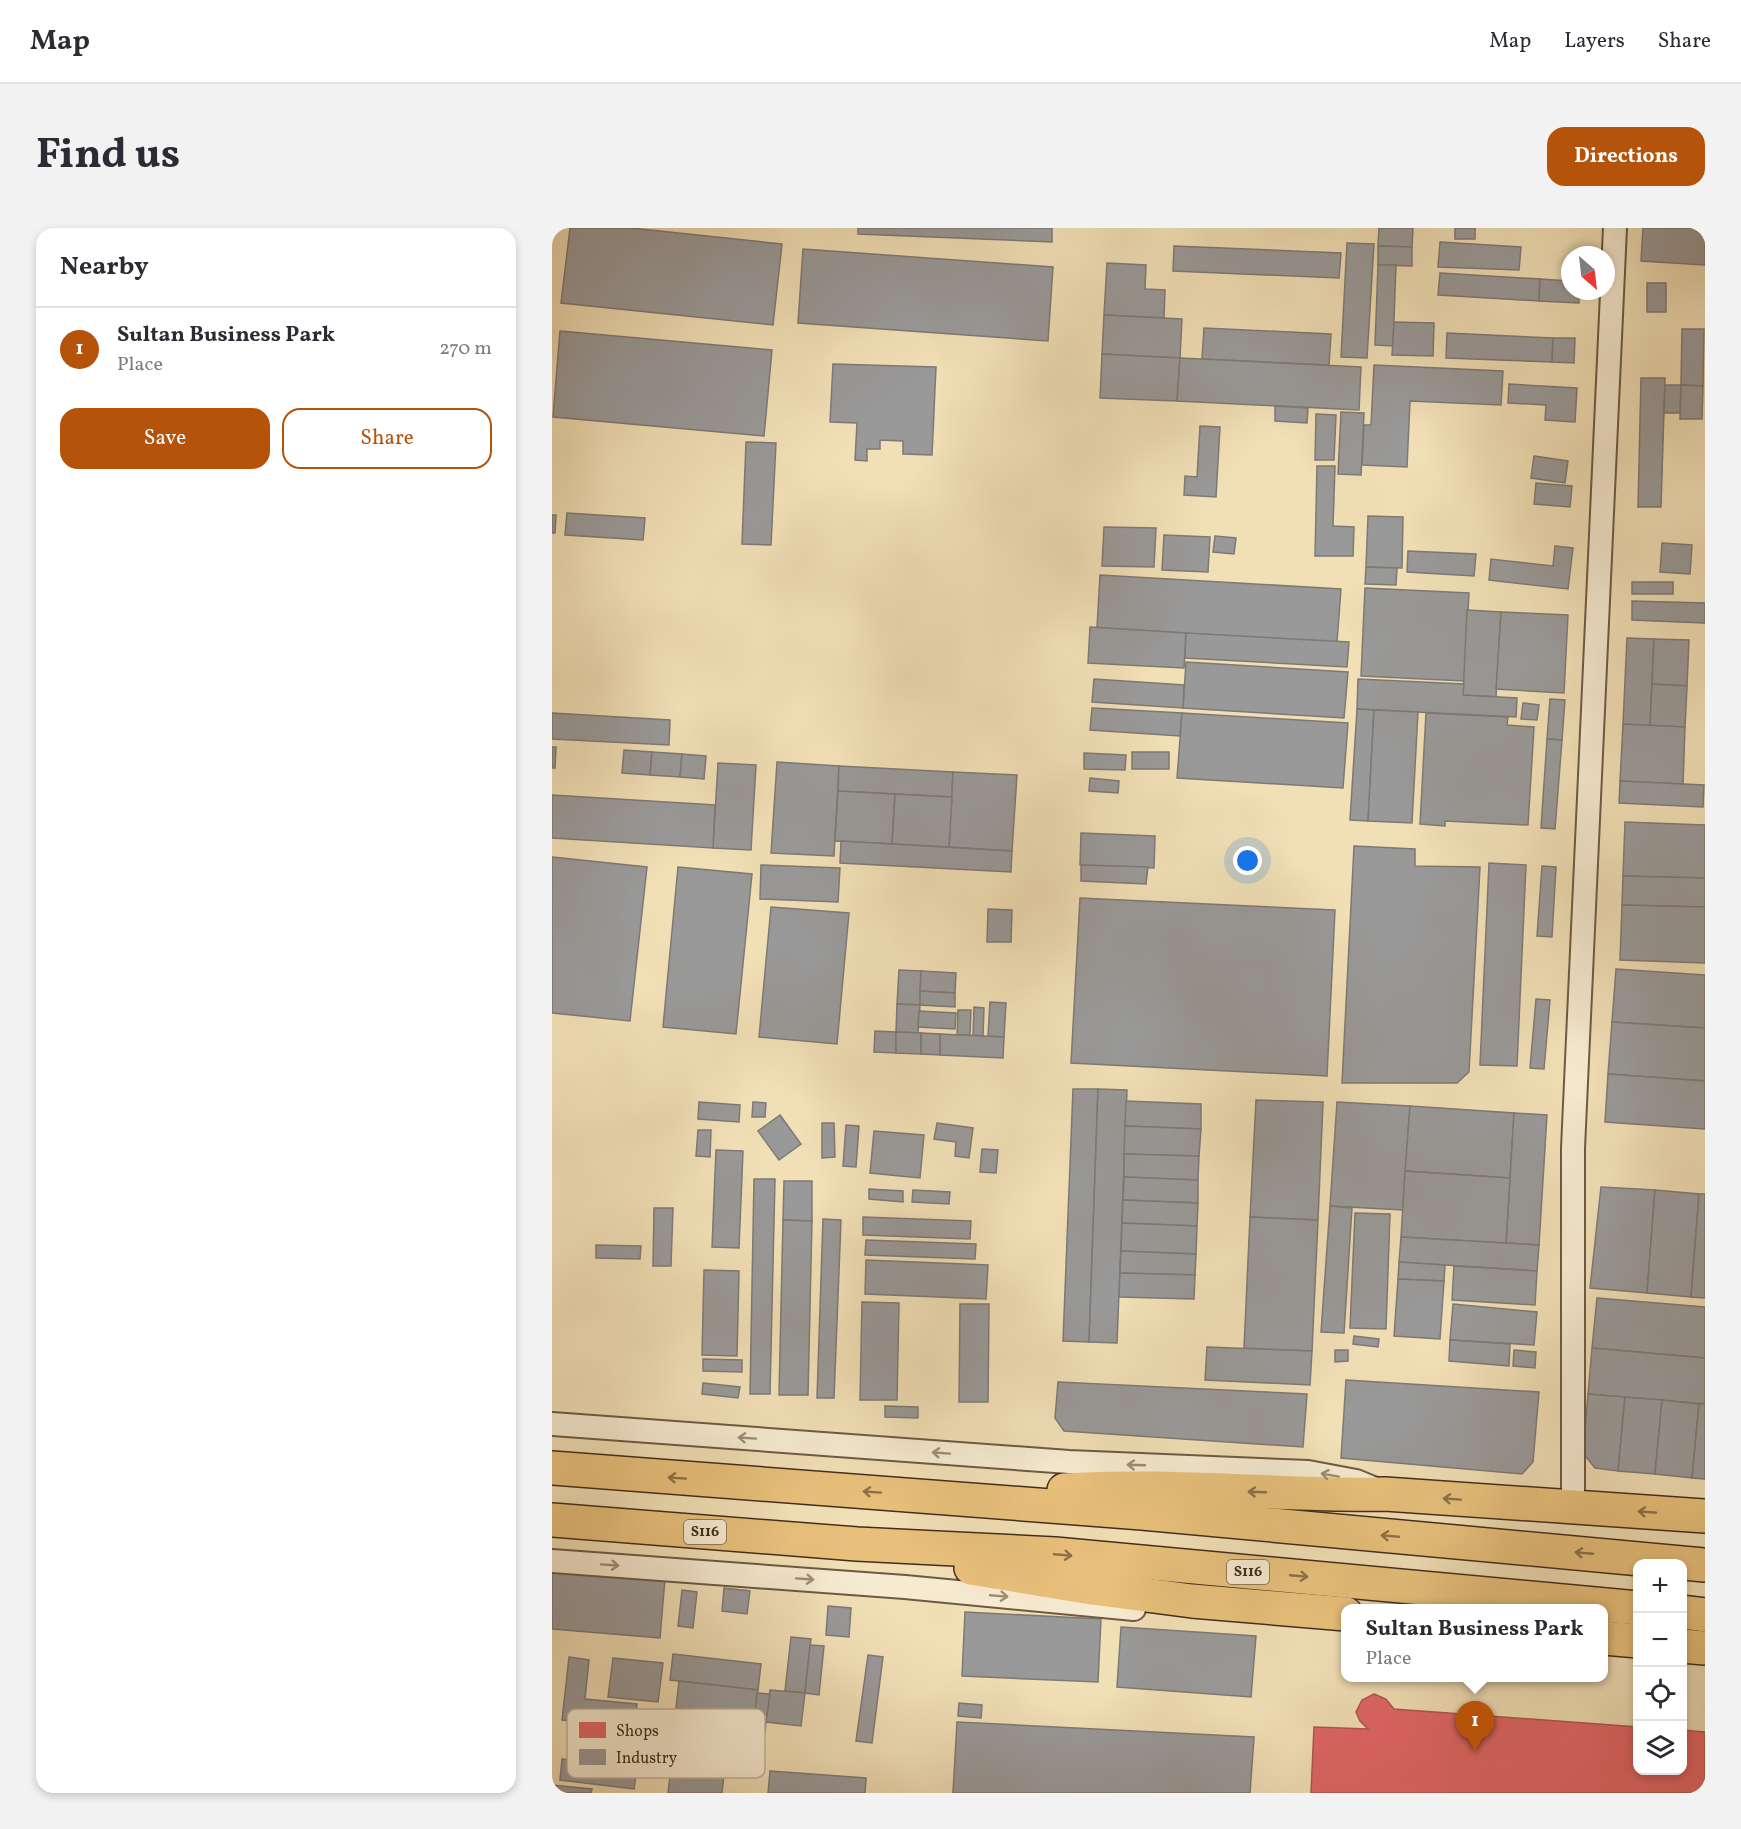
<!DOCTYPE html>
<html lang="en">
<head>
<meta charset="utf-8">
<style>
  :root { --surface:#fff; --page:#f2f2f3; --text:#2b2b33; --muted:#7c7c81; --line:#e1e1e2; --accent:#b45309 }
  body { margin:0; font-family:Vollkorn,serif; background:var(--page); color:var(--text) }
  .controls { position:absolute; right:18px; bottom:18px; display:grid; overflow:hidden; border-radius:12px; box-shadow:0 3px 9px #0003 }
  .controls button { width:54px; height:54px; display:grid; place-items:center; padding:0; border:0; border-bottom:2px solid var(--line); background:var(--surface); color:var(--text); font:30px sans-serif }
  .compass { position:absolute; left:1009px; top:18px; width:54px; height:54px; border-radius:50%; background:var(--surface); box-shadow:0 3px 9px #0003; rotate:152deg }
  .you { position:absolute; left:696px; top:633px; width:21px; height:21px; margin:-15px; border:4px solid #fff; border-radius:50%; background:#1a73e8; box-shadow:0 0 0 9px #1a73e833 }
  .badge { display:grid; place-items:center; width:39px; height:39px; border-radius:50%; background:var(--accent); color:#fff; font-size:20px; font-weight:700 }
  .pin { position:absolute; translate:-50% -50px; filter:drop-shadow(0 2px 3px #0008) }
  .pin::after { content:''; position:absolute; top:32px; width:21px; height:18px; background:inherit; clip-path:polygon(0 0,100% 0,50% 100%) }
  .popup { position:absolute; left:789px; top:1376px; width:267px; height:78px; box-sizing:border-box; display:grid; place-content:center; border-radius:12px; background:var(--surface); filter:drop-shadow(0 2px 4px #0005); font-size:20px; white-space:nowrap; color:var(--muted) }
  .popup b { font-size:22px; color:var(--text) }
  .popup::after { content:''; position:absolute; left:50%; top:100%; margin-left:-12px; border:12px solid transparent; border-top-color:var(--surface) }
  .list { margin:0; padding:0; list-style:none }
  h2 { display:flex; justify-content:space-between; align-items:center; height:78px; margin:0; padding:0 24px; font-size:26px }
  h2 small { font-size:20px; font-weight:400; color:var(--muted) }
  .list li { display:grid; grid-template-columns:39px 1fr auto; gap:18px; align-items:center; box-sizing:border-box; height:84px; padding:0 24px; border-top:2px solid var(--line) }
  .list b { display:block; font-size:22px; white-space:nowrap }
  .list p { margin:0; font-size:20px; white-space:nowrap; color:var(--muted) }
  .list em { font-size:20px; font-style:normal; color:var(--muted) }
  .actions { display:flex; gap:12px; padding:18px 24px }
  .actions a { flex:1; padding:14px 0; border:2px solid var(--accent); border-radius:18px; text-align:center; font-size:21px; color:var(--accent) }
  .actions .main { background:var(--accent); color:#fff }
  .icon { flex:none; width:33px; height:33px; fill:none; stroke:currentColor; stroke-width:2; stroke-linecap:round; stroke-linejoin:round }
  .map { position:relative; flex:none; width:1153px; height:1565px; overflow:hidden; border-radius:18px }
  header { display:flex; align-items:center; gap:36px; box-sizing:border-box; height:84px; padding:0 30px; background:var(--surface); border-bottom:2px solid var(--line) }
  header strong { font-size:28px }
  nav { display:flex; gap:33px; margin-inline-start:auto; font-size:21px }
  .intro { display:flex; align-items:center; justify-content:space-between; box-sizing:border-box; height:144px; padding:0 36px }
  h1 { margin:0; font-size:42px }
  .button { padding:15px 27px; border-radius:18px; background:var(--accent); color:#fff; font-size:21px; font-weight:700 }
  main { display:flex; gap:36px; padding:0 36px }
  aside { flex:1; background:var(--surface); border-radius:18px; box-shadow:0 3px 9px #0003 }
  .map>svg:first-child { display:block }
  .shops { fill:#e06666; stroke:#b05550; stroke-width:1.5 }
  .industry { fill:#999; stroke:#7f7974; stroke-width:1.5 }
  .lines { fill:none; stroke-linecap:round; stroke-linejoin:round }
  .minor-casing { stroke:#6d5a42; stroke-width:26 }
  .highway-casing { stroke:#412e1c; stroke-width:36 }
  .minor { stroke:#f6ead0; stroke-width:22 }
  .highway { stroke:#e8c07b; stroke-width:33 }
  .oneway { stroke:#9c8c76 }
  .oneway2 { stroke:#8c7047 }
  .labels { text-anchor:middle; dominant-baseline:central; stroke-width:6; stroke-linejoin:round; paint-order:stroke }
  .shield { fill:#f6ead0; stroke:#776652; stroke-width:1.5 }
  .shield-label { font-size:15px; font-weight:bold; fill:#412e1c }
  .key { fill:#f6ead0; stroke:#c0b29a; stroke-width:1.5 }
  .key-label { font-size:16px; fill:#412e1c }
</style>
</head>
<body>
<header>
<strong>Map</strong>
<nav><a>Map</a><a>Layers</a><a>Share</a></nav>
</header>
<div class="intro"><h1>Find us</h1><a class="button">Directions</a></div>
<main>
<aside>
<h2>Nearby<small></small></h2>
<ul class="list">
<li><span class="badge">1</span><div><b>Sultan Business Park</b><p>Place</p></div><em>270 m</em></li>
</ul>
<div class="actions"><a class="main">Save</a><a>Share</a></div>
</aside>
<div class="map">
<svg width="1153" height="1565" viewBox="0 0 1153 1565">
  <rect width="100%" height="100%" fill="#f1dfb6"/>
  <filter id="stains"><feTurbulence type="fractalNoise" baseFrequency=".00333" numOctaves="4"/><feColorMatrix values="0 0 0 0 .2 0 0 0 0 .09 0 0 0 0 .02 0 0 0 .5 -.17"/></filter>
  <radialGradient id="worn" r=".72"><stop offset=".6" stop-color="#630" stop-opacity="0"/><stop offset="1" stop-color="#630" stop-opacity=".3"/></radialGradient>
  <polygon class="shops" points="822,1466 834,1471 842,1481 1086,1499 1086,1542 1130,1542 1130,1502 1153,1504 1153,1565 759,1565 762,1499 816,1501 808,1493 804,1484 810,1472"/>
  <g class="industry">
    <polygon points="18,0 79,0 230,16 221,97 9,75"/>
    <polygon points="306,0 500,0 500,14 306,6"/>
    <polygon points="827,0 861,0 860,19 826,18"/>
    <rect x="903" y="0" width="20" height="11"/>
    <polygon points="1091,0 1153,0 1153,37 1089,33"/>
    <polygon points="888,14 969,19 967,42 886,39"/>
    <polygon points="795,15 822,16 815,130 789,129"/>
    <polygon points="622,18 789,25 787,50 621,43"/>
    <polygon points="826,18 860,19 860,38 826,37"/>
    <polygon points="251,21 501,39 496,113 246,95"/>
    <polygon points="555,35 594,37 593,61 613,62 612,90 552,87"/>
    <polygon points="826,37 844,37 841,118 823,117"/>
    <polygon points="888,45 988,51 987,73 886,67"/>
    <polygon points="988,51 1018,53 1018,63 1027,63 1027,75 987,73"/>
    <rect x="1095" y="55" width="19" height="29"/>
    <polygon points="552,87 630,91 628,130 550,126"/>
    <polygon points="842,94 882,95 881,128 840,127"/>
    <polygon points="652,100 779,106 777,137 650,131"/>
    <polygon points="1130,101 1152,101 1151,158 1129,157"/>
    <polygon points="8,103 220,122 212,208 1,189"/>
    <polygon points="895,105 1001,110 1000,134 894,130"/>
    <polygon points="1001,110 1023,110 1022,135 1000,134"/>
    <polygon points="550,126 628,130 625,173 548,170"/>
    <polygon points="628,130 809,139 807,182 625,173"/>
    <polygon points="281,136 384,139 380,227 351,226 351,213 328,212 328,221 315,221 315,233 303,232 305,195 278,194"/>
    <polygon points="822,137 951,143 949,177 858,173 855,239 810,237 812,197 819,197"/>
    <polygon points="1089,150 1113,150 1109,279 1086,279"/>
    <polygon points="957,156 1025,160 1023,194 993,192 994,177 956,175"/>
    <polygon points="1113,157 1129,157 1128,185 1112,185"/>
    <polygon points="1129,157 1151,158 1150,191 1128,191"/>
    <polygon points="723,178 756,180 755,195 723,193"/>
    <polygon points="789,184 812,185 809,247 786,246"/>
    <polygon points="764,186 784,187 782,232 763,232"/>
    <polygon points="648,198 668,199 664,269 632,267 633,248 645,249"/>
    <polygon points="194,214 224,215 219,317 190,316"/>
    <polygon points="982,228 1016,233 1013,255 979,250"/>
    <polygon points="765,238 783,238 781,298 802,299 801,328 763,328"/>
    <polygon points="984,255 1020,258 1018,279 982,276"/>
    <polygon points="15,285 93,290 91,312 13,307"/>
    <polygon points="0,287 4,287 3,305 0,305"/>
    <polygon points="816,288 851,289 850,340 814,339"/>
    <polygon points="552,299 604,300 602,339 550,338"/>
    <polygon points="612,307 658,309 656,344 610,342"/>
    <polygon points="663,308 684,310 682,326 661,324"/>
    <polygon points="1110,315 1140,317 1138,346 1108,344"/>
    <polygon points="1003,318 1021,320 1016,361 937,352 939,331 1001,338"/>
    <polygon points="856,323 924,326 922,348 855,344"/>
    <polygon points="814,339 845,340 844,357 813,356"/>
    <polygon points="548,347 789,361 785,414 545,400"/>
    <rect x="1080" y="354" width="41" height="12"/>
    <polygon points="813,360 917,365 912,453 809,448"/>
    <polygon points="1080,373 1153,375 1153,395 1080,392"/>
    <polygon points="915,382 949,384 944,469 911,467"/>
    <polygon points="949,384 1016,387 1012,465 944,461"/>
    <polygon points="538,399 634,405 632,440 536,435"/>
    <polygon points="634,405 797,414 795,439 633,430"/>
    <polygon points="1075,410 1102,411 1098,498 1071,496"/>
    <polygon points="1102,411 1137,412 1135,458 1100,456"/>
    <polygon points="634,434 796,444 792,490 631,480"/>
    <polygon points="542,451 632,457 631,480 540,474"/>
    <polygon points="806,451 912,456 911,467 965,470 964,489 805,481"/>
    <polygon points="1100,456 1135,458 1133,499 1098,498"/>
    <polygon points="998,471 1013,472 1010,512 995,511"/>
    <polygon points="971,475 987,477 985,492 969,491"/>
    <polygon points="540,480 630,485 628,508 538,502"/>
    <polygon points="805,481 822,482 816,593 798,592"/>
    <polygon points="822,482 866,484 860,595 816,593"/>
    <polygon points="0,485 118,492 117,517 0,511"/>
    <polygon points="630,485 796,495 791,560 625,550"/>
    <polygon points="874,485 956,489 955,497 982,499 976,597 893,593 893,598 868,596"/>
    <polygon points="1071,496 1133,499 1131,556 1068,553"/>
    <polygon points="995,511 1010,512 1003,601 989,600"/>
    <polygon points="0,519 4,519 3,540 0,540"/>
    <polygon points="72,522 100,524 98,547 70,545"/>
    <polygon points="100,524 130,526 128,549 98,547"/>
    <rect x="580" y="524" width="37" height="17"/>
    <polygon points="532,525 574,527 573,542 532,541"/>
    <polygon points="130,526 154,528 152,551 128,549"/>
    <polygon points="225,534 287,538 282,628 219,625"/>
    <polygon points="166,535 204,537 199,622 161,620"/>
    <polygon points="287,538 401,544 400,569 286,563"/>
    <polygon points="401,544 465,547 460,623 397,619"/>
    <polygon points="538,550 567,553 566,565 537,563"/>
    <polygon points="1068,553 1152,557 1151,579 1067,575"/>
    <polygon points="286,563 343,566 340,616 283,613"/>
    <polygon points="343,566 400,569 397,619 340,616"/>
    <polygon points="0,567 163,577 161,620 0,610"/>
    <polygon points="1073,594 1153,597 1153,650 1071,648"/>
    <polygon points="529,605 603,608 602,640 528,637"/>
    <polygon points="289,613 460,623 459,644 288,635"/>
    <polygon points="802,618 863,621 863,638 928,639 917,844 905,855 790,855"/>
    <polygon points="0,629 95,639 78,793 0,785"/>
    <polygon points="937,635 974,637 965,838 928,837"/>
    <polygon points="209,637 288,640 286,674 208,671"/>
    <polygon points="529,637 596,639 594,656 529,653"/>
    <polygon points="990,638 1004,639 1000,709 985,708"/>
    <polygon points="126,639 200,646 184,806 111,799"/>
    <polygon points="1071,648 1153,650 1153,679 1070,677"/>
    <polygon points="528,670 783,682 775,848 519,835"/>
    <polygon points="1070,677 1153,679 1153,735 1068,732"/>
    <polygon points="219,679 297,685 285,816 207,809"/>
    <polygon points="436,681 460,682 459,714 435,714"/>
    <polygon points="1064,741 1153,747 1153,800 1060,794"/>
    <polygon points="347,742 369,743 368,777 345,776"/>
    <polygon points="369,743 404,745 403,765 368,763"/>
    <polygon points="368,763 403,765 403,779 368,777"/>
    <polygon points="984,771 998,772 992,841 978,840"/>
    <polygon points="438,774 454,775 452,809 436,808"/>
    <polygon points="345,776 368,777 366,805 344,804"/>
    <polygon points="422,779 432,780 431,808 421,807"/>
    <polygon points="406,782 419,782 418,807 405,807"/>
    <polygon points="367,783 404,785 403,801 366,799"/>
    <polygon points="1060,794 1153,800 1153,853 1056,846"/>
    <polygon points="323,803 344,804 344,825 322,824"/>
    <polygon points="344,804 369,805 369,826 344,825"/>
    <polygon points="369,805 388,806 388,827 369,826"/>
    <polygon points="388,806 452,809 451,830 388,827"/>
    <polygon points="1056,846 1153,853 1153,901 1053,894"/>
    <polygon points="521,861 546,861 537,1114 511,1113"/>
    <polygon points="546,861 575,862 565,1115 537,1114"/>
    <polygon points="704,872 771,874 766,992 698,989"/>
    <polygon points="574,873 649,876 649,901 573,898"/>
    <polygon points="147,874 188,877 187,894 146,891"/>
    <polygon points="201,874 214,875 213,889 200,889"/>
    <polygon points="785,874 858,878 851,982 778,978"/>
    <polygon points="858,878 962,885 958,950 853,943"/>
    <polygon points="962,885 995,887 987,1017 954,1015"/>
    <polygon points="228,887 249,916 227,932 206,903"/>
    <polygon points="270,895 282,895 283,929 270,930"/>
    <polygon points="385,895 421,900 417,930 403,928 404,914 382,911"/>
    <polygon points="294,897 307,898 304,939 291,938"/>
    <polygon points="573,898 649,901 647,928 572,926"/>
    <polygon points="146,902 159,902 158,929 144,928"/>
    <polygon points="322,903 372,907 368,950 318,945"/>
    <polygon points="430,921 446,922 444,945 428,944"/>
    <polygon points="164,922 191,923 187,1020 160,1019"/>
    <polygon points="572,926 647,928 646,952 572,949"/>
    <polygon points="853,943 958,950 954,1015 849,1009"/>
    <polygon points="572,949 646,952 646,975 571,972"/>
    <polygon points="202,951 223,951 218,1166 198,1166"/>
    <polygon points="232,953 260,953 260,993 231,992"/>
    <polygon points="1049,959 1103,962 1095,1065 1038,1060"/>
    <polygon points="317,961 351,963 351,974 317,971"/>
    <polygon points="361,962 398,964 397,976 360,974"/>
    <polygon points="1103,962 1147,966 1139,1069 1095,1065"/>
    <polygon points="1147,966 1153,966 1153,1070 1139,1069"/>
    <polygon points="571,972 646,975 645,998 570,995"/>
    <polygon points="778,978 800,980 792,1105 769,1104"/>
    <polygon points="102,980 121,980 119,1038 101,1038"/>
    <polygon points="803,985 838,986 834,1101 798,1100"/>
    <polygon points="311,989 419,993 418,1011 311,1007"/>
    <polygon points="698,989 766,992 760,1123 692,1120"/>
    <polygon points="271,991 289,992 282,1170 265,1170"/>
    <polygon points="231,992 260,993 256,1167 227,1167"/>
    <polygon points="570,995 645,998 644,1026 569,1023"/>
    <polygon points="849,1009 987,1017 985,1043 847,1034"/>
    <polygon points="314,1012 424,1016 423,1031 313,1027"/>
    <polygon points="44,1017 89,1018 88,1031 44,1030"/>
    <polygon points="569,1023 644,1026 643,1047 568,1045"/>
    <polygon points="314,1032 436,1037 434,1071 313,1066"/>
    <polygon points="847,1034 893,1037 892,1053 846,1051"/>
    <polygon points="902,1038 985,1043 983,1077 900,1072"/>
    <polygon points="152,1042 187,1043 185,1128 150,1127"/>
    <polygon points="568,1045 643,1047 642,1071 567,1069"/>
    <polygon points="846,1051 892,1053 888,1111 842,1108"/>
    <polygon points="1045,1070 1153,1079 1153,1130 1040,1120"/>
    <polygon points="310,1074 347,1075 345,1172 308,1172"/>
    <polygon points="408,1076 437,1076 436,1174 407,1174"/>
    <polygon points="901,1076 985,1084 982,1117 898,1112"/>
    <polygon points="802,1108 827,1111 826,1119 801,1116"/>
    <polygon points="898,1112 958,1116 957,1138 897,1133"/>
    <polygon points="655,1119 760,1123 758,1157 653,1152"/>
    <polygon points="1040,1120 1153,1130 1153,1176 1036,1166"/>
    <polygon points="783,1122 796,1122 796,1133 783,1134"/>
    <polygon points="962,1122 984,1124 983,1140 961,1138"/>
    <polygon points="151,1131 190,1132 190,1144 151,1143"/>
    <polygon points="794,1152 987,1164 981,1234 970,1246 789,1230"/>
    <polygon points="506,1154 755,1166 751,1219 512,1203 503,1190"/>
    <polygon points="151,1155 188,1159 186,1170 150,1166"/>
    <polygon points="1036,1166 1073,1169 1066,1243 1043,1240 1031,1225"/>
    <polygon points="1073,1169 1110,1172 1103,1246 1066,1243"/>
    <polygon points="1110,1172 1147,1176 1140,1250 1103,1246"/>
    <polygon points="1147,1176 1153,1176 1153,1251 1140,1250"/>
    <polygon points="333,1178 366,1179 366,1190 333,1189"/>
    <polygon points="0,1342 113,1351 108,1410 0,1401"/>
    <polygon points="172,1360 198,1363 195,1386 170,1383"/>
    <polygon points="130,1362 145,1364 141,1400 126,1398"/>
    <polygon points="276,1378 299,1380 297,1409 274,1407"/>
    <polygon points="413,1384 549,1391 546,1454 410,1448"/>
    <polygon points="569,1399 704,1408 699,1469 565,1459"/>
    <polygon points="239,1409 259,1411 253,1465 233,1463"/>
    <polygon points="258,1417 272,1418 267,1467 253,1465"/>
    <polygon points="121,1426 209,1436 206,1462 118,1452"/>
    <polygon points="316,1427 331,1429 320,1515 304,1513"/>
    <polygon points="17,1429 37,1432 33,1471 85,1476 83,1499 10,1492"/>
    <polygon points="61,1430 111,1435 106,1474 56,1469"/>
    <polygon points="127,1453 206,1462 203,1489 124,1480"/>
    <polygon points="218,1462 253,1465 249,1498 214,1494"/>
    <polygon points="205,1465 218,1466 215,1487 203,1486"/>
    <polygon points="407,1475 430,1477 429,1490 406,1488"/>
    <polygon points="129,1489 172,1495 170,1512 127,1506"/>
    <polygon points="92,1490 113,1492 106,1544 85,1541"/>
    <polygon points="195,1491 214,1494 213,1504 193,1501"/>
    <polygon points="405,1494 702,1509 698,1565 401,1565"/>
    <polygon points="122,1513 175,1519 170,1565 116,1565"/>
    <polygon points="10,1531 85,1541 82,1561 8,1552"/>
    <polygon points="218,1543 314,1550 313,1565 216,1565"/>
    <polygon points="0,1557 40,1561 39,1565 0,1565"/>
  </g>
  <g class="lines">
    <defs>
      <g id="minor">
        <polyline points="0,1196 517,1234 756,1244 804,1253 821,1260"/>
        <polyline points="1021,1279 1021,920 1063,0"/>
        <polyline points="0,1333 353,1359 582,1381"/>
      </g>
      <g id="highway">
        <polyline points="0,1240 590,1285 1153,1337"/>
        <path d="M512,1262C619,1255 726,1268 833,1266L1153,1288"/>
        <polyline points="0,1292 305,1316 503,1326 1086,1380"/>
        <polyline points="419,1340 540,1360 640,1373 794,1386"/>
        <polyline points="1130,1384 1153,1387"/>
        <polyline points="1052,1410 1086,1413"/>
        <polyline points="1130,1418 1153,1420"/>
      </g>
    </defs>
    <use href="#minor" class="minor-casing"/>
    <use href="#highway" class="highway-casing"/>
    <use href="#minor" class="minor"/>
    <use href="#highway" class="highway"/>
  </g>
  <defs><path id="oneway-shaft" d="M-6 0H5M1.5-3L5.5 0L1.5 3" fill="none" stroke-width="1.6" stroke-linecap="round" stroke-linejoin="round" transform="scale(1.5)"/></defs>
  <g class="oneway">
    <use href="#oneway-shaft" transform="translate(195 1210) rotate(-176)"/>
    <use href="#oneway-shaft" transform="translate(389 1225) rotate(-176)"/>
    <use href="#oneway-shaft" transform="translate(584 1237) rotate(-178)"/>
    <use href="#oneway-shaft" transform="translate(778 1247) rotate(-170)"/>
    <use href="#oneway-shaft" transform="translate(58 1337) rotate(4)"/>
    <use href="#oneway-shaft" transform="translate(253 1351) rotate(4)"/>
    <use href="#oneway-shaft" transform="translate(447 1368) rotate(5)"/>
  </g>
  <g class="oneway2">
    <use href="#oneway-shaft" transform="translate(125 1250) rotate(-176)"/>
    <use href="#oneway-shaft" transform="translate(320 1264) rotate(-176)"/>
    <use href="#oneway-shaft" transform="translate(705 1264) rotate(-178)"/>
    <use href="#oneway-shaft" transform="translate(900 1271) rotate(-176)"/>
    <use href="#oneway-shaft" transform="translate(1095 1284) rotate(-176)"/>
    <use href="#oneway-shaft" transform="translate(838 1308) rotate(-175)"/>
    <use href="#oneway-shaft" transform="translate(1032 1325) rotate(-175)"/>
    <use href="#oneway-shaft" transform="translate(511 1327) rotate(5)"/>
    <use href="#oneway-shaft" transform="translate(747 1348) rotate(5)"/>
  </g>
  <g class="labels">
    <g class="shield">
      <rect x="132" y="1292" width="42" height="24" rx="4.5"/>
      <rect x="675" y="1332" width="42" height="24" rx="4.5"/>
    </g>
    <g class="shield-label">
      <text x="153" y="1304">S116</text>
      <text x="696" y="1344">S116</text>
    </g>
  </g>
  <rect x="15" y="1481" width="198" height="69" rx="9" class="key"/>
  <rect x="27" y="1494" width="27" height="16" fill="#e06666"/>
  <rect x="27" y="1521" width="27" height="16" fill="#999"/>
  <g class="key-label">
    <text x="64" y="1508">Shops</text>
    <text x="64" y="1535">Industry</text>
  </g>
  <rect width="100%" height="100%" filter="url(#stains)"/>
  <rect width="100%" height="100%" fill="url(#worn)"/>
</svg>
<div class="controls">
<button>+</button>
<button>−</button>
<button><svg class="icon" aria-label="locate" viewBox="0 0 24 24"><circle cx="12" cy="12" r="6"/><path d="M12 2v4M12 18v4M2 12h4M18 12h4"/></svg></button>
<button><svg class="icon" aria-label="layers" viewBox="0 0 24 24"><path d="M12 4l9 5-9 5-9-5zM3 14l9 5 9-5"/></svg></button>
</div>
<svg class="compass" viewBox="-18 -18 36 36"><path d="M0-13l5 13h-10z" fill="#e53935"/><path d="M0 13l5-13h-10z" fill="#7c7c81"/></svg>
<div class="you"></div>
<div class="pin badge" style="left:923px;top:1523px">1</div>
<div class="popup"><b>Sultan Business Park</b>Place</div>
</div>
</main>
</body>
</html>
